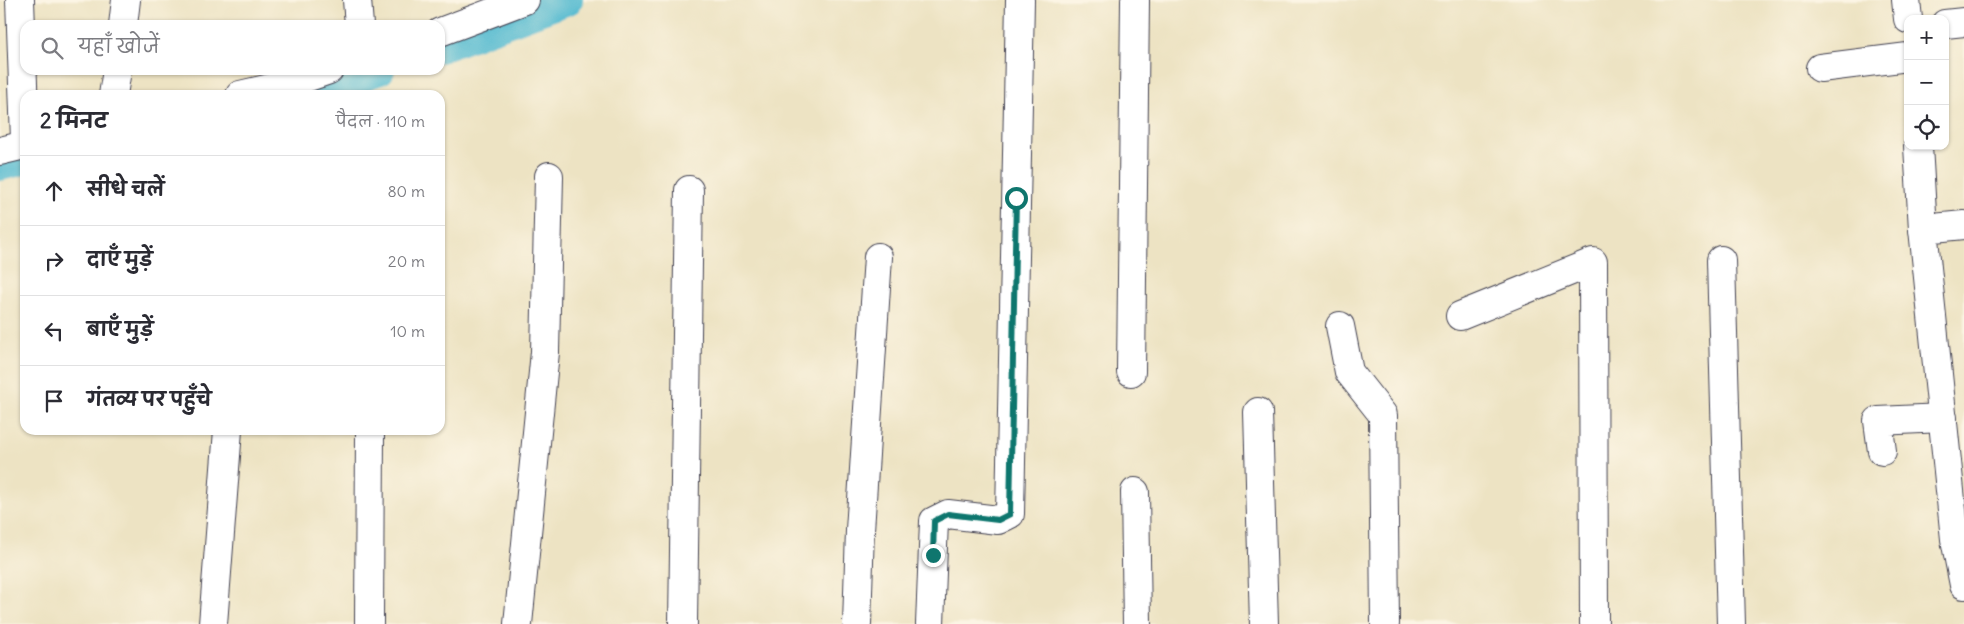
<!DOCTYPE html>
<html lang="hi">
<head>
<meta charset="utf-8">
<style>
  :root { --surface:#fff; --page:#f7f7f7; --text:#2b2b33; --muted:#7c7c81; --line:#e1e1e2 }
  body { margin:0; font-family:Delius,"Playpen Sans Deva",sans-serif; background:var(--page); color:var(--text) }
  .controls { position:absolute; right:15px; top:15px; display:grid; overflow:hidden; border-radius:10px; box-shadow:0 1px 4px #0004 }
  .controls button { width:45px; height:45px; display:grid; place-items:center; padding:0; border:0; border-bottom:1px solid var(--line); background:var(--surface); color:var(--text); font:25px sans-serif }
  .stop { position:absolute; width:15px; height:15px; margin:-11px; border:4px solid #0f766e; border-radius:50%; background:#fff }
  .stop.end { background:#0f766e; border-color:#fff; box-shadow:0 1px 5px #0008 }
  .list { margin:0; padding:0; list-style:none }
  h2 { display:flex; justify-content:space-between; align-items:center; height:65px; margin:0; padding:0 20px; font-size:21px }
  h2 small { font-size:16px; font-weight:400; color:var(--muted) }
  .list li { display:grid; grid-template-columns:32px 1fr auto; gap:15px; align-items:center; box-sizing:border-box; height:70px; padding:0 20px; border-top:1px solid var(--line) }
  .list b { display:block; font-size:19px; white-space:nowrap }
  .list em { font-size:16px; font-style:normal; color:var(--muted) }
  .icon { flex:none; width:28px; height:28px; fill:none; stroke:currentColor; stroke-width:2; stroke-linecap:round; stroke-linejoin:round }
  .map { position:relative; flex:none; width:1964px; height:624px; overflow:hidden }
  .search { position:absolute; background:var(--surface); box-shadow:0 1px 4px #0004; left:20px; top:20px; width:425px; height:55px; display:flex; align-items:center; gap:12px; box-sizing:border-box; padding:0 18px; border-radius:15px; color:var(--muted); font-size:19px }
  .panel { position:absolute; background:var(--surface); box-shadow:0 1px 4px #0004; left:20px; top:90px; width:425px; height:345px; border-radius:15px }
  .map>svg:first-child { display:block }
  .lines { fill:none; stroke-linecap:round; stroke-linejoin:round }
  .canal { stroke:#52bad0; stroke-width:30 }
  .street-casing { stroke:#403f4f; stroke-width:30 }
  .street { stroke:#fff; stroke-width:28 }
  .route { stroke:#0f766e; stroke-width:6 }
</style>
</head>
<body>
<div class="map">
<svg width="1964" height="624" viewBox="0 0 1964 624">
  <rect width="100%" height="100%" fill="#fcf5e5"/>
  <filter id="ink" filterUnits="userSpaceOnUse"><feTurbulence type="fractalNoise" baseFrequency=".02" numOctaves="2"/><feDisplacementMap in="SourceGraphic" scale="10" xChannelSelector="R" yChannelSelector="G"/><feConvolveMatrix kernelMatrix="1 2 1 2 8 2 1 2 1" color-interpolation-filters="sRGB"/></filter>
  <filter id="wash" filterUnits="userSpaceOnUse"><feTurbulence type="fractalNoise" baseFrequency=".0096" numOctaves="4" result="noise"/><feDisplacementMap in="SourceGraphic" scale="20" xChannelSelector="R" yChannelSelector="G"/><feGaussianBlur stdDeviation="1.12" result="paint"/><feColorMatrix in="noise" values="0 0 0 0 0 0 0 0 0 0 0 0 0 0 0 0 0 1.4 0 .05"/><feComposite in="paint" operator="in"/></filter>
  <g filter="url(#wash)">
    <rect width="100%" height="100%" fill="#ede3c3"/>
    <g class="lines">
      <g class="canal">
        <polyline points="440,48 568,0"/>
        <polyline points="298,95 339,85 380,70"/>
        <polyline points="0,166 25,160"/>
      </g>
    </g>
  </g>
  <g filter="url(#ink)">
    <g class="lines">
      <defs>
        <g id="street">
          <polyline points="20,0 25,140"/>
          <polyline points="357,0 359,25"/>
          <polyline points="1906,0 1908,19"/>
          <polyline points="1945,24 1964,22"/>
          <polyline points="123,25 126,0"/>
          <polyline points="440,32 525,0"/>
          <polyline points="1820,68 1908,57"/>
          <polyline points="113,95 117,70"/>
          <polyline points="240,95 288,84 329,70"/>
          <polyline points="1918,146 1923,229 1955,539 1964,585"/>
          <polyline points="0,151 25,145"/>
          <polyline points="1923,229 1964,225"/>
          <polyline points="1721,260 1731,624"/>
          <polyline points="1460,316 1593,262 1594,624"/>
          <polyline points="1340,326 1349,372 1383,415 1385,624"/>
          <polyline points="1131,372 1135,0"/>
          <polyline points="1258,412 1264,624"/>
          <polyline points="1882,451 1878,421 1943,418"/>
          <polyline points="1135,492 1137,624"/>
          <polyline points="213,624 228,430"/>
          <polyline points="369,624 370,430"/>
          <polyline points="518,624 545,352 549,176"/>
          <polyline points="683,624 689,190"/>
          <polyline points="857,624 860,530 878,257"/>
          <polyline points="930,624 934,521 948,514 998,520 1010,514 1020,0"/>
        </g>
      </defs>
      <use href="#street" class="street-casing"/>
      <use href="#street" class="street"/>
    </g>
  </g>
  <g class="lines" filter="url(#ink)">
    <polyline class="route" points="933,555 934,521 948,514 998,520 1010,514 1016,198"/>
  </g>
</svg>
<div class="controls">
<button>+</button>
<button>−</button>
<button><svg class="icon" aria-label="locate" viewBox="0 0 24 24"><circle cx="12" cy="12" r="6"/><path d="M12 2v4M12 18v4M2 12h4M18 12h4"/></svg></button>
</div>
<div class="stop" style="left:1016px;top:198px"></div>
<div class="stop end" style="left:933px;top:555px"></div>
<div class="search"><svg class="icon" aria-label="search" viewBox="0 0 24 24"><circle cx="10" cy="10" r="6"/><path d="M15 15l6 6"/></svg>यहाँ खोजें</div>
<section class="panel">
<h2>2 मिनट<small>पैदल · 110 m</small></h2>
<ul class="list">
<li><svg class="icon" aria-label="ahead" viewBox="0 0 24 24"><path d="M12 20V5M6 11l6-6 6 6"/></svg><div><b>सीधे चलें</b></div><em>80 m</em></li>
<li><svg class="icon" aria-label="right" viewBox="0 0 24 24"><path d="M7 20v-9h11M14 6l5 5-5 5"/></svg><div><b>दाएँ मुड़ें</b></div><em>20 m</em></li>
<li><svg class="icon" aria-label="left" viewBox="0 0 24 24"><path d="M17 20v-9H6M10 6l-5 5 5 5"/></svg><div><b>बाएँ मुड़ें</b></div><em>10 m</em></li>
<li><svg class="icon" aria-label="arrive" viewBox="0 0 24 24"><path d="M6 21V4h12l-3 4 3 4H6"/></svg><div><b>गंतव्य पर पहुँचे</b></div></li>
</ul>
</section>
</div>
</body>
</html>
